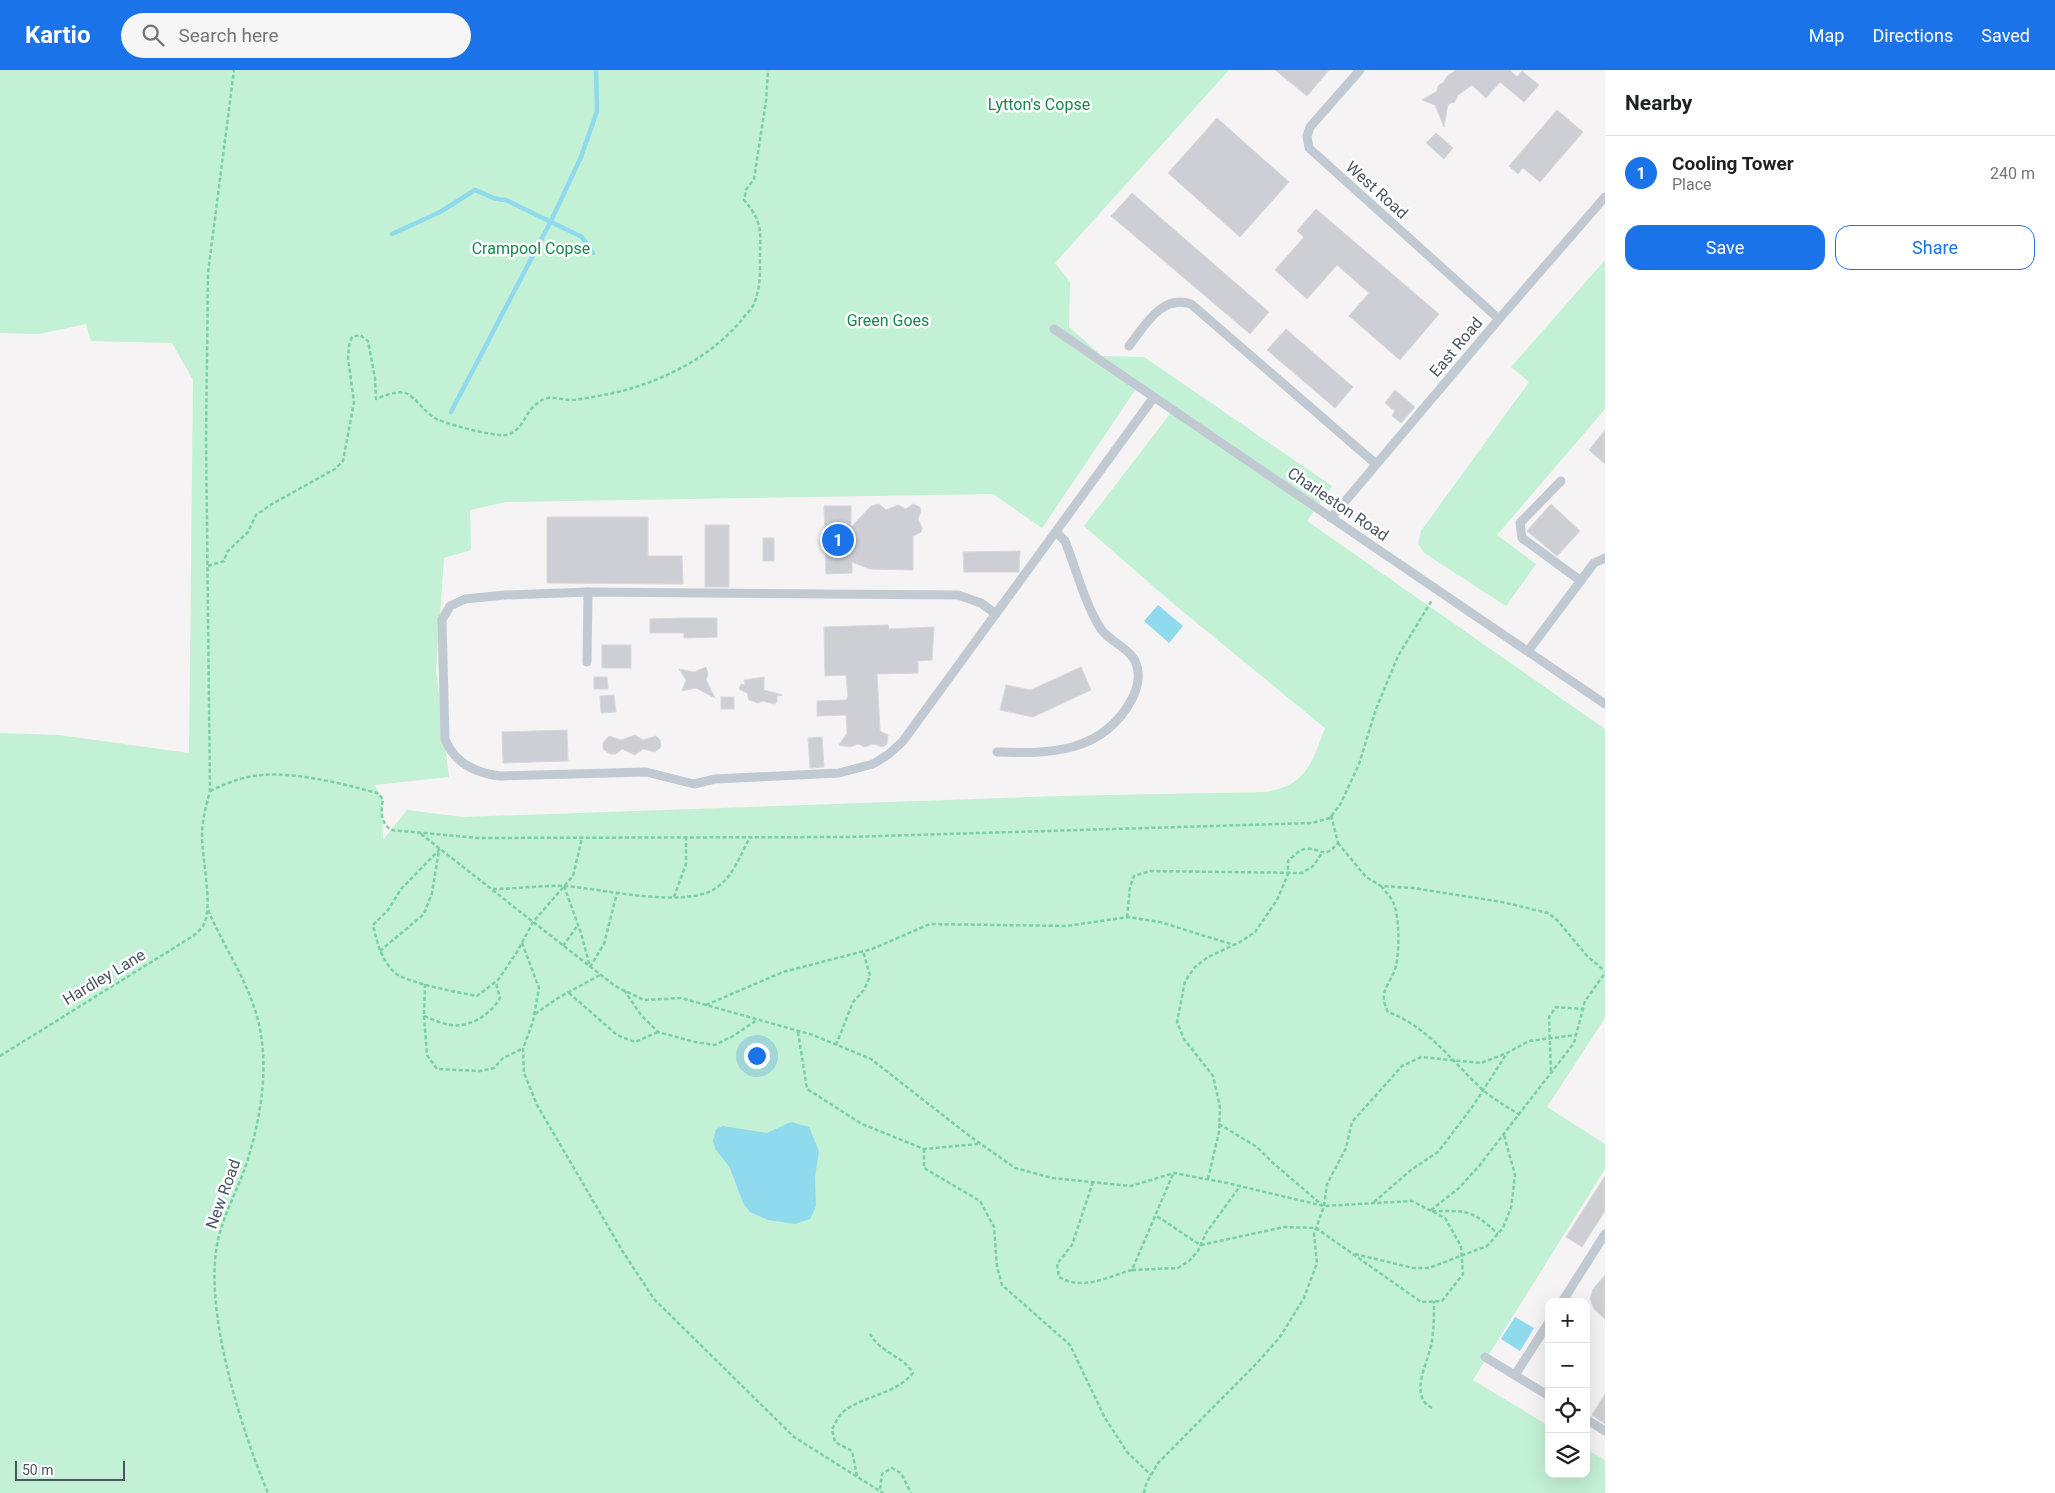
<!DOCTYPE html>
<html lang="en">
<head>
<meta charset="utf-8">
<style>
  :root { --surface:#fff; --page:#f6f6f6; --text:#202124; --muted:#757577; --line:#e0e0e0; --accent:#1a73e8 }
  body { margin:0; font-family:Roboto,sans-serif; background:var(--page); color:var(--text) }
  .controls { position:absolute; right:15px; bottom:15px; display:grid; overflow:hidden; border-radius:10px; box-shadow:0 5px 20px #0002 }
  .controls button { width:45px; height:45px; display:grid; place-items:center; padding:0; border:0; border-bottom:1px solid var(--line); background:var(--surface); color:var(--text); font:25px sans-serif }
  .scale { position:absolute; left:15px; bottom:12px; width:110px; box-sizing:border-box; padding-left:5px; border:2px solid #4a5661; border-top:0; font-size:14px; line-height:18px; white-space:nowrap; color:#4a5661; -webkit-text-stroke:4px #fff; paint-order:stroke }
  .you { position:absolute; left:756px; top:985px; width:18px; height:18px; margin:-12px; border:4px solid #fff; border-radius:50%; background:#1a73e8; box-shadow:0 0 0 8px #1a73e833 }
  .badge { display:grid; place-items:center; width:32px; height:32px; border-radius:50%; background:var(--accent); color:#fff; font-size:16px; font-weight:700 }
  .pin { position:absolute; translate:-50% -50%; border:2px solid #fff; box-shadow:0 1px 5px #0006 }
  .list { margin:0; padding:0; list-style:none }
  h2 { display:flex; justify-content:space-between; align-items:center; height:65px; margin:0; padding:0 20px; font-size:21px }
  h2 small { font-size:16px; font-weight:400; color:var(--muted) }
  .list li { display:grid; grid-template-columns:32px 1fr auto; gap:15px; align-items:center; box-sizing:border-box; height:75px; padding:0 20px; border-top:1px solid var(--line) }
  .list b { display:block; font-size:19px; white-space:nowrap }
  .list p { margin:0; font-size:16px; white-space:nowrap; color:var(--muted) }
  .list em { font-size:16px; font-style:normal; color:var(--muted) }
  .actions { display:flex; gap:10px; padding:15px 20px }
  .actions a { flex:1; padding:11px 0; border:1px solid var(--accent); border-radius:15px; text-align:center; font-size:18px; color:var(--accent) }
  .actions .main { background:var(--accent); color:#fff }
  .icon { flex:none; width:28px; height:28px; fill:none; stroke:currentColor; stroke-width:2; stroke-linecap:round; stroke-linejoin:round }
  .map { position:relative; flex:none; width:1605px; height:1423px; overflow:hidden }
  header { display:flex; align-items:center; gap:30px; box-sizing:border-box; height:70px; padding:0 25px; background:var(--accent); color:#fff }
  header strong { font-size:24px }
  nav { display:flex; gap:28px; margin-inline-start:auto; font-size:18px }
  .search { width:350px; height:45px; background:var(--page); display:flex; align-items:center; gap:12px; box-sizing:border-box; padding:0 18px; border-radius:28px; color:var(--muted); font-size:19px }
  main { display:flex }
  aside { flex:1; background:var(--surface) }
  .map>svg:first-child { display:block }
  .green { fill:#c3f1d5; fill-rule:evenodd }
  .water { fill:#90daee }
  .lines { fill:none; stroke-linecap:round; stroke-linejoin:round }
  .stream { stroke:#90daee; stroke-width:4.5 }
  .building { fill:#cdcfd5; stroke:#d7d9de }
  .path { stroke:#7ad0a6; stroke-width:2.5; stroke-dasharray:4 2.5; stroke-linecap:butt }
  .service { stroke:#c1cad2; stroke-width:9 }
  .labels { text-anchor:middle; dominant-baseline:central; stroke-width:5; stroke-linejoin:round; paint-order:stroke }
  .park-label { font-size:16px; fill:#17864f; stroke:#fff }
  .street-label { font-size:16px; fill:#4a5661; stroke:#fff }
</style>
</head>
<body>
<header>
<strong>Kartio</strong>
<div class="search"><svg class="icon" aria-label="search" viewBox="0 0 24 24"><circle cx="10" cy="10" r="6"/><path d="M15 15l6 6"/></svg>Search here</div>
<nav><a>Map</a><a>Directions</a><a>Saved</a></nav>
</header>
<main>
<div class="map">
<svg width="1605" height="1423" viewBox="0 0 1605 1423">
  <rect width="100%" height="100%" fill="#f5f3f3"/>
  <g class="green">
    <path d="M0,0H1229L1055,193L1070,212L1069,257L1102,286L1144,287L1332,416L1307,451L1605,659V948L1547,1037L1605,1074V1099L1473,1310L1549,1356V1404H1586V1379L1605,1390V1423H0V663L59,665L189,683L193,310L172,273L91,271L86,254L39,264L0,263ZM1138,316L1173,340L1084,456L1176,536L1325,658C1312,692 1307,715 1266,722L1060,726L463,747L407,740L383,770L382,726L374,715L449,707L436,600L444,488L471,480L470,440L506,432L993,424L1042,458Z"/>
    <polygon points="1605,190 1605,339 1497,465 1536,494 1506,536 1424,483 1418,473 1421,461 1529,312 1511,297"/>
  </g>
  <g class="water">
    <polygon points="1158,535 1183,556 1169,573 1144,551"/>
    <polygon points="791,1052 809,1057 819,1081 815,1107 816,1136 810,1149 795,1154 768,1150 750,1142 743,1133 730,1098 716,1080 713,1071 716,1059 723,1056 767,1063"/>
    <polygon points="1515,1247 1534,1258 1520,1281 1501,1269"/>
  </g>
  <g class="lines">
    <g class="stream">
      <path d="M392,164L440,142L475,120C488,124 491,130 506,130L582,167L593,183"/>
      <polyline points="451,342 551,151 581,87 597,41 596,0"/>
    </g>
  </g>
  <g class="building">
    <polygon points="1275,0 1329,0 1307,26"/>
    <polygon points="1456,0 1510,0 1517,7 1522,1 1539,15 1524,32 1500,12 1486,28 1472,15 1458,25 1455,32 1448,34 1444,57 1435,35 1422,30 1437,21 1438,16 1444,12 1447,6"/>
    <polygon points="1557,40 1583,62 1540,112 1523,98 1518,104 1509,96"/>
    <polygon points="1217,48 1289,112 1240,167 1168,103"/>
    <polygon points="1436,63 1453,78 1444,89 1426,73"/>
    <polygon points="1132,123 1269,242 1250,264 1111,146"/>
    <polygon points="1316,139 1439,244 1400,290 1349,246 1369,223 1337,195 1307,229 1275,200 1304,167 1297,161"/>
    <polygon points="1286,259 1353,317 1335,338 1267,280"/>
    <polygon points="1395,320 1415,337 1401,353 1392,346 1395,341 1385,333"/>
    <polygon points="1605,360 1605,394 1589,380"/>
    <polygon points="879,434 886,440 898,435 906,439 913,434 920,437 921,441 918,449 922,458 921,462 913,466 913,500 870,499 852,492 852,503 826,504 824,436 851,436 851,457 871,436"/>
    <polygon points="1551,434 1580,461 1557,486 1527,461"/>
    <polygon points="547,447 648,447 648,486 682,486 683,514 547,513"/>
    <rect x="705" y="455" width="24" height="62"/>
    <rect x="763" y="468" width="11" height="23"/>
    <polygon points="1020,481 1019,502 964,502 963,482"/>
    <polygon points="684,548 717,548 717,567 684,568 684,563 650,563 650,549"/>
    <polygon points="888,555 889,559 934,557 932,590 918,591 918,603 877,604 880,661 888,665 887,674 883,677 873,674 865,677 858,674 850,677 839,675 847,663 846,645 817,646 817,631 846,630 848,627 846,605 825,606 824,557"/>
    <rect x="602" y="575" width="29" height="23"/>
    <polygon points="706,597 708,604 706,610 715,628 696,618 682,621 686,610 679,599 694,602"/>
    <polygon points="1081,597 1091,620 1033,647 1000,640 1006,615 1031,620"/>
    <polygon points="594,607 607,607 608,619 594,619"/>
    <polygon points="764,607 764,620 782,625 777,626 777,632 774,634 763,631 758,633 749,630 747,623 739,619 741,614 745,615 744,610"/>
    <polygon points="614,625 616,642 601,643 600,626"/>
    <rect x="721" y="627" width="13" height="12"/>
    <polygon points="567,660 568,691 503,693 502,662"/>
    <polygon points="635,665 643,670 656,666 660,670 661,677 655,682 643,679 635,685 622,679 616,684 610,684 603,679 603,673 609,666 621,670"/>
    <polygon points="822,667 824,697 810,698 808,668"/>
    <polygon points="1605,1106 1605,1141 1582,1177 1566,1167"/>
    <polygon points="1605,1205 1605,1249 1594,1239 1590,1229 1593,1219"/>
    <polygon points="1605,1324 1605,1354 1592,1345"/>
  </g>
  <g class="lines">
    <g class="path">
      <path d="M208,496L224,491L227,482L248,462L256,445L272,434L335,399L343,391L354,332L348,288L349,275L352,267L360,265L368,271L375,308L376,329C413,314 407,326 433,347C441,353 495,367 506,365C525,361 524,339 542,330C551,325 562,330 572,330C584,329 597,326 609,324C657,314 707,290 740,252C744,246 751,240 754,234C759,221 760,211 760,197C759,165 766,156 744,130L746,120L754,109L766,31L768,0"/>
      <path d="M210,721C227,713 244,706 262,705C297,702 344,714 377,723L383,729C381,741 380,752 391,760L478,768L847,767L1312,753L1330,748L1341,733L1359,694L1376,639L1398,586L1432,530"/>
      <path d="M421,764L615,916L644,930L681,928L813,965L871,989L971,1067L1015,1098L1052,1108L1131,1116L1174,1103L1227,1113L1324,1136L1412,1131L1445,1148L1461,1176L1463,1204L1442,1231L1421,1232L1316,1158L1284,1157L1201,1175C1185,1166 1172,1155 1156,1146"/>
      <polyline points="1338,773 1366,807 1381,816 1413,818 1502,832 1548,843 1557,850 1588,887 1605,901"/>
      <path d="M440,779L401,819L388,840L373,855C377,872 381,890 395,903C408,913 460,923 477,926L498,910L517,882L533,852L573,806L582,768"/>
      <polyline points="564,816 581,863 590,897"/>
      <path d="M1381,816C1385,821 1390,826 1393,832C1400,846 1400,888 1394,902C1386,919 1379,924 1388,942C1429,957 1453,993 1484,1021C1495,1030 1507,1037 1520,1045"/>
      <path d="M493,819C516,819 541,815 565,816C603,819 685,839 716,818C733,807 741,784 750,767"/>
      <polyline points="674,827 686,794 686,768"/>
      <path d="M208,840C226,882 254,919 261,965C268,1007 259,1055 246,1095C238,1119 225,1142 219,1166C201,1234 241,1359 268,1423"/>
      <polyline points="1127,847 1130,817 1134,806 1150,801 1302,803 1313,796 1322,783"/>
      <polyline points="522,873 539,918 533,951 523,979 524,1003 537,1035 623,1182 654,1229 794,1367 883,1423"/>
      <polyline points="563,876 578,855"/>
      <polyline points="380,881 424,844 432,823 439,780"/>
      <polyline points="590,897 604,874 617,823"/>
      <path d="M425,914L424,946C432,949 442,954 451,955C470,958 491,944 500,928L496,913"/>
      <polyline points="624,920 641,945 658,962 695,972 715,975 733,966 757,950"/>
      <polyline points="569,923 617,965 635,972 658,962"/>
      <polyline points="706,935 783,902 872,879 930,854 1066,856 1128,847 1160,852 1234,875"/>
      <polyline points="535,944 558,928 600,905"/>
      <polyline points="424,946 427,985 437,999 480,1001 494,998 503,988 522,979"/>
      <polyline points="798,962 807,1019 862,1054 924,1079 978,1074"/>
      <polyline points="836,975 853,932 864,920 870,906 863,881"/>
      <path d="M0,986L177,876C186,870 199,864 204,854C213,837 202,788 202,766C202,750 206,736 210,721L206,369L208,203L234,0"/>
      <polyline points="1551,1001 1549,947 1556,937 1583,939"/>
      <polyline points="1219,1054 1257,1077 1272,1092 1322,1135"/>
      <polyline points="924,1079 924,1098 980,1131 994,1157 997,1197 1002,1215 1070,1275 1105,1348 1127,1382 1151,1405"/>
      <path d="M1208,1109L1219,1062L1220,1037L1213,1006L1184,969L1177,952L1185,911L1195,897L1208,887L1240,872L1255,862L1277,830L1288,804V791C1293,787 1298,780 1305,779C1321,777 1323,791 1338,773L1331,745"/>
      <path d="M1093,1112L1072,1175L1057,1194L1059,1207C1083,1221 1107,1207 1132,1200L1173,1104"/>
      <polyline points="1374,1132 1411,1100 1438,1082 1473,1036 1507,983 1529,971 1576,965"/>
      <polyline points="1431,1140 1458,1119 1479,1096 1574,973 1585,931 1605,903"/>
      <path d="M1432,1141C1467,1141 1471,1139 1498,1164"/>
      <polyline points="1355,1184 1413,1198 1429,1198 1487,1176 1503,1158 1511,1138 1515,1105 1504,1065"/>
      <polyline points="1132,1200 1178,1198 1189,1191 1198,1181 1206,1163 1240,1116"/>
      <path d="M1432,1338C1407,1325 1430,1290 1432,1270C1434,1257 1434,1244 1434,1231"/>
      <path d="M857,1406L852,1381L835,1372L832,1359C835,1354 838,1346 843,1342C864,1325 895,1325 913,1303C901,1284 883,1285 870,1264"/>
      <polyline points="880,1419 882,1404 892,1398 901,1403 911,1423"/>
      <polyline points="1144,1423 1146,1414 1158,1393 1257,1293 1280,1267 1304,1228 1317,1193 1314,1164 1324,1136 1327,1114 1346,1078 1352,1052 1402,996 1421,987 1481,993 1507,983"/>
    </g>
    <g class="service">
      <polyline points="1360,0 1310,57 1307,66 1309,78 1499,249"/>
      <polyline points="1054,259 1605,634"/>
      <path d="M1129,276C1145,256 1161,224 1191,234L1376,394"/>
      <polyline points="1561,411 1520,453 1522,468 1581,511"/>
      <polyline points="1331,448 1499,249 1605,127"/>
      <path d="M996,544L981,533L958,525L588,522L505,525L465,529L450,536L442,550L445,669C454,693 476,703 500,706L646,702L694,714L715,709L839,703L873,694L889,684L903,671L1154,327"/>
      <polyline points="1528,581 1594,493 1605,488"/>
      <polyline points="587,592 588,522"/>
      <path d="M997,682C1051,684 1103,683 1132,629C1138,617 1141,602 1134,589C1127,577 1109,571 1101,559C1086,537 1075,496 1065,471L1056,462"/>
      <polyline points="1562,1232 1605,1164"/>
      <polyline points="1485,1287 1549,1326"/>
      <polyline points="1515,1305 1549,1252"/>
      <polyline points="1586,1349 1605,1361"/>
    </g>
  </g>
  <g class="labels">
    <g class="park-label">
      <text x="1039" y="34">Lytton's Copse</text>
      <text x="531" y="178">Crampool Copse</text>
      <text x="888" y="250">Green Goes</text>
    </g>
    <g class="street-label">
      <text transform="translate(1377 120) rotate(42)">West Road</text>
      <text transform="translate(1456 277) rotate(-50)">East Road</text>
      <text transform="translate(1338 434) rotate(34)">Charleston Road</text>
      <text transform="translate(104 907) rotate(-31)">Hardley Lane</text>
      <text transform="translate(223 1124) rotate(-70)">New Road</text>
    </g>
  </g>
</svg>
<div class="controls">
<button>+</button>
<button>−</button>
<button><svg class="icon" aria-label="locate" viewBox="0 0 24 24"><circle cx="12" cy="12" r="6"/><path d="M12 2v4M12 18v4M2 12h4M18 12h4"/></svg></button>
<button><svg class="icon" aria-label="layers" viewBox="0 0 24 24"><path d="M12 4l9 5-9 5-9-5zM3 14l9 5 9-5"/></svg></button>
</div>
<div class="scale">50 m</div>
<div class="you"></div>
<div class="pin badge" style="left:838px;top:470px">1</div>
</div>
<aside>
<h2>Nearby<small></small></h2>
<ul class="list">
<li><span class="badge">1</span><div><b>Cooling Tower</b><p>Place</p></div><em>240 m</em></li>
</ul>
<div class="actions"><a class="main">Save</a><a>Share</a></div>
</aside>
</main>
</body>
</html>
